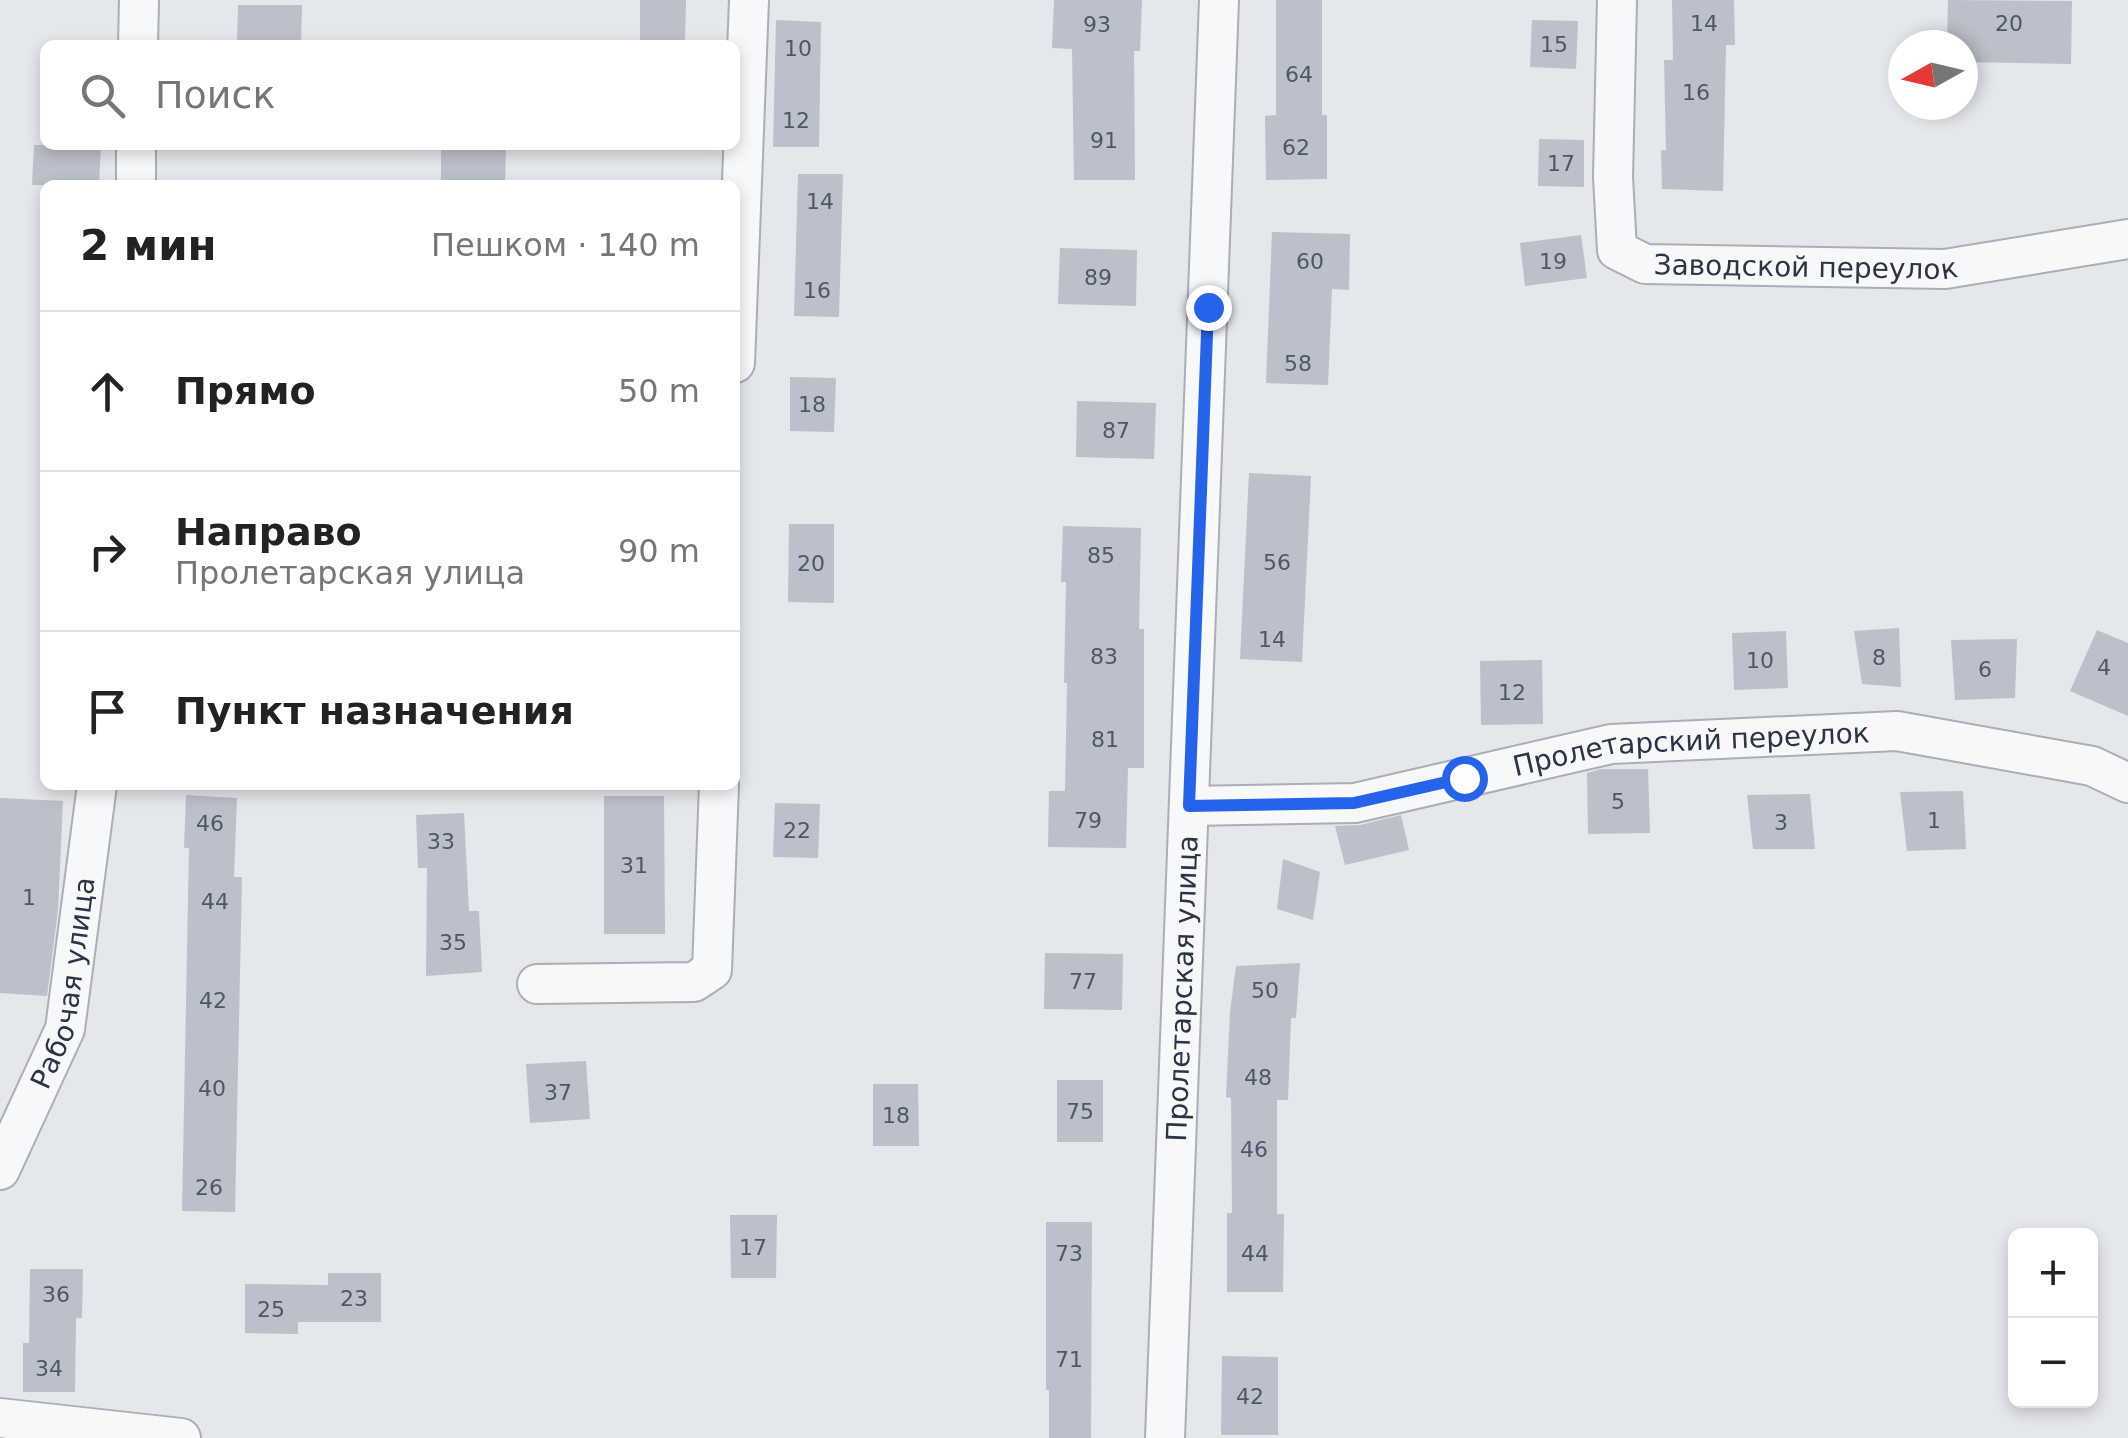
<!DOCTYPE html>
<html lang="ru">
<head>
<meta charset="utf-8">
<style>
  :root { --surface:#fff; --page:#f2f2f2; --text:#222; --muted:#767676; --line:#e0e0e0 }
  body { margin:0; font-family:"DejaVu Sans",sans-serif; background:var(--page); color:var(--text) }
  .controls { position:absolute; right:30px; bottom:30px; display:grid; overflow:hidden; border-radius:15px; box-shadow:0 5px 15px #0003 }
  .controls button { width:90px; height:90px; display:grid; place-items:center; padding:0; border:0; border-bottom:2px solid var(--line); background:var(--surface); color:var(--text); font:50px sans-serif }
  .compass { position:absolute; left:1888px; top:30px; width:90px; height:90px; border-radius:50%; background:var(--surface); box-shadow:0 5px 15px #0003; rotate:262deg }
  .stop { position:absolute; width:30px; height:30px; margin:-22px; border:8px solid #2563eb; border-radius:50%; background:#fff }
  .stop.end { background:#2563eb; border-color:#fff; box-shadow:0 2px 10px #0008 }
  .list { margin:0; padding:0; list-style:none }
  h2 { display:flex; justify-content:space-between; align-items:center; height:130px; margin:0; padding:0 40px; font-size:42px }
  h2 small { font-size:32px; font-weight:400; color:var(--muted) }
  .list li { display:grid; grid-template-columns:65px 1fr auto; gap:30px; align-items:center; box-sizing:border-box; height:160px; padding:0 40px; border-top:2px solid var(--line) }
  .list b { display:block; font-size:38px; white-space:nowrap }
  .list p { margin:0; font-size:32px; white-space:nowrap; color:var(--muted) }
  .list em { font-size:32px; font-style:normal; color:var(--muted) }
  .icon { flex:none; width:55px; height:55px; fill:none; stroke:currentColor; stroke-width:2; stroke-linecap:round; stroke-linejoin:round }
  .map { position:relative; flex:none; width:2128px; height:1438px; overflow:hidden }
  .search { position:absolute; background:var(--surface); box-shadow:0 5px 15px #0003; left:40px; top:40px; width:700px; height:110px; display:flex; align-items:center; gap:25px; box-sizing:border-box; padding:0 35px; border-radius:15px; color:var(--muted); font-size:38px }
  .panel { position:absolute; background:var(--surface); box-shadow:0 5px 15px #0003; left:40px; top:180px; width:700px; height:610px; border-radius:15px }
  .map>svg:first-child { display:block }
  .building { fill:#bbc0ca }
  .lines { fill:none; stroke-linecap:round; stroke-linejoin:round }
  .minor-casing { stroke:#a9aeb7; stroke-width:42 }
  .minor { stroke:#f7f8fa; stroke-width:38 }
  .route { stroke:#2563eb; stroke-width:12 }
  .labels { text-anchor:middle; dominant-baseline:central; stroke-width:8; stroke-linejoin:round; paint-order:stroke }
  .number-label { font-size:22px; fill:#4f5766 }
  .street-label { font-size:28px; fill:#2b3445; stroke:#f4f6f9 }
</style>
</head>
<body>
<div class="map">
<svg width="2128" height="1438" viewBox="0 0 2128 1438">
  <rect width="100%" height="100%" fill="#e4e7ec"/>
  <g class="building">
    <polygon points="640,0 686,0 685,42 640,41"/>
    <polygon points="1054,0 1142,0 1140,51 1134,51 1135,180 1074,180 1072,49 1052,48"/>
    <polygon points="1276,0 1322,0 1322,115 1327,115 1327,179 1266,180 1265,116 1276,115"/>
    <polygon points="1672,0 1734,0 1735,45 1726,45 1723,191 1662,189 1661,150 1666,150 1664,60 1673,60"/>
    <polygon points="1948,0 2072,1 2071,64 1963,62 1963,45 1947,45"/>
    <polygon points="238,5 302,5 301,45 237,45"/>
    <polygon points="776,20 821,22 819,147 773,147"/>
    <polygon points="1532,20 1578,21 1576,69 1530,67"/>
    <polygon points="1539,139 1584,140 1584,187 1538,186"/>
    <polygon points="34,145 101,145 99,185 32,185"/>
    <polygon points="441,145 506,146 505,185 441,185"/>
    <polygon points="798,174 843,174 839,317 794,316"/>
    <polygon points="1272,232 1350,234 1349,290 1332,289 1328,385 1266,383"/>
    <polygon points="1581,235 1587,278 1525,286 1520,243"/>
    <polygon points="1060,248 1137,250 1136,306 1058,304"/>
    <polygon points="790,377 836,378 834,432 790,431"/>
    <polygon points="1077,401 1156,403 1154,459 1076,457"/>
    <polygon points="1249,473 1311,476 1302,662 1240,659"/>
    <polygon points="789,524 834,524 834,603 788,602"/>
    <polygon points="1063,526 1141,528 1139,629 1144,629 1144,768 1128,768 1126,848 1048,847 1049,791 1065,791 1067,683 1064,683 1066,582 1061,582"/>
    <polygon points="1899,628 1901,687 1862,684 1854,631"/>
    <polygon points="2097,630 2128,643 2128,716 2070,691"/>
    <polygon points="1786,631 1788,688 1734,690 1732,633"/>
    <polygon points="2017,639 2015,698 1955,700 1951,640"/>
    <polygon points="1542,660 1543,724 1481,725 1480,661"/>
    <polygon points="1601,769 1648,769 1650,833 1588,834 1587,773"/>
    <polygon points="1963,791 1966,849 1907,851 1900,792"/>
    <polygon points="1810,794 1815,849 1753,849 1747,795"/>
    <polygon points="186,795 237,798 234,877 242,877 235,1212 182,1211 189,848 184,848"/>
    <polygon points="604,796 664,796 665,934 604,934"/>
    <polygon points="0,798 63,801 58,910 47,996 0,993"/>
    <polygon points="775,803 820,804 818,858 773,857"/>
    <polygon points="464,813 469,911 479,911 482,972 426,976 427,868 418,868 416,815"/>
    <polygon points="1401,815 1409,850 1345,865 1335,826 1360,825"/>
    <polygon points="1283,859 1320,872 1313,920 1277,909"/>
    <polygon points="1045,953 1123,954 1122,1010 1044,1009"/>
    <polygon points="1300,963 1296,1018 1291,1018 1288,1100 1277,1100 1277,1214 1284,1214 1283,1292 1227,1292 1227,1213 1232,1213 1231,1098 1226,1097 1230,1012 1236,966"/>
    <polygon points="586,1061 590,1119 530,1123 526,1064"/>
    <rect x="1057" y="1080" width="46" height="62"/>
    <polygon points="873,1084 918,1084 919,1146 873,1146"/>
    <polygon points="730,1215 777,1215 776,1278 731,1278"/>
    <polygon points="1046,1222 1092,1222 1091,1438 1049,1438 1049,1390 1046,1390"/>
    <polygon points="30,1269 83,1269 82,1318 76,1318 75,1392 23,1392 23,1343 29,1343"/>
    <polygon points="328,1273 381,1273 381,1322 298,1322 298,1334 245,1333 245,1284 328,1285"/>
    <polygon points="1222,1356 1278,1357 1278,1435 1221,1435"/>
  </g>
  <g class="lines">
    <defs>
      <g id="minor">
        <path id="s1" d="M1617,0L1613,177L1617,250L1645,264L1945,269L2128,239"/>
        <polyline points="138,45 139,0"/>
        <polyline points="136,185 136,145"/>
        <polyline points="735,363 749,0"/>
        <path id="s2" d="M1189,806L1355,803L1611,744L1897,731L2092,766L2128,783"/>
        <polyline points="537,984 694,982 712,970 719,785"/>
        <path id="s3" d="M0,1170L65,1029L97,785"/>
        <polyline points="0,1418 181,1438"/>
        <path id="s4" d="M1165,1438L1219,0"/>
      </g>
    </defs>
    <use href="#minor" class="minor-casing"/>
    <use href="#minor" class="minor"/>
  </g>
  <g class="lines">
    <polyline class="route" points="1208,307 1189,806 1354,803 1464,778"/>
  </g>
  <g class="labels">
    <g class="number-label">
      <text x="1704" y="23">14</text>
      <text x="2009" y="23">20</text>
      <text x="1097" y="24">93</text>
      <text x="1554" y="44">15</text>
      <text x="798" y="48">10</text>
      <text x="1299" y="74">64</text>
      <text x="1696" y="92">16</text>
      <text x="796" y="120">12</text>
      <text x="1104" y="140">91</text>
      <text x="1296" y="147">62</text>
      <text x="1561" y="163">17</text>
      <text x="820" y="201">14</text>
      <text x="1310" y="261">60</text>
      <text x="1553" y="261">19</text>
      <text x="1098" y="277">89</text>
      <text x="817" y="290">16</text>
      <text x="1298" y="363">58</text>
      <text x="812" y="404">18</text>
      <text x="1116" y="430">87</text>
      <text x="1101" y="555">85</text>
      <text x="1277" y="562">56</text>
      <text x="811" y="563">20</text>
      <text x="1272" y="639">14</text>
      <text x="1104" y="656">83</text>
      <text x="1879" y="657">8</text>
      <text x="1760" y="660">10</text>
      <text x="2104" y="667">4</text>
      <text x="1985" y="669">6</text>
      <text x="1512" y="692">12</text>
      <text x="1105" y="739">81</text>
      <text x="1618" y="801">5</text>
      <text x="1088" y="820">79</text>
      <text x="1934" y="820">1</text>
      <text x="1781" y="822">3</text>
      <text x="210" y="823">46</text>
      <text x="797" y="830">22</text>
      <text x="441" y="841">33</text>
      <text x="634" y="865">31</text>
      <text x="29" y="897">1</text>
      <text x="215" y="901">44</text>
      <text x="453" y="942">35</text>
      <text x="1083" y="981">77</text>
      <text x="1265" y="990">50</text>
      <text x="213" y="1000">42</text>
      <text x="1258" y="1077">48</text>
      <text x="212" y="1088">40</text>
      <text x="558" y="1092">37</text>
      <text x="1080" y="1111">75</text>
      <text x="896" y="1115">18</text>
      <text x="1254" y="1149">46</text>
      <text x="209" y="1187">26</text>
      <text x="753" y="1247">17</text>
      <text x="1069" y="1253">73</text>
      <text x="1255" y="1253">44</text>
      <text x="56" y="1294">36</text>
      <text x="354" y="1298">23</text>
      <text x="271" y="1309">25</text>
      <text x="1069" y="1359">71</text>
      <text x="49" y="1368">34</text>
      <text x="1250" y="1396">42</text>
    </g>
    <g class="street-label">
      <text stroke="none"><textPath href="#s1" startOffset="442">Заводской переулок</textPath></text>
      <text stroke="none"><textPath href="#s2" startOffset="508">Пролетарский переулок</textPath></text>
      <text stroke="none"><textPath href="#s3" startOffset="200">Рабочая улица</textPath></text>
      <text stroke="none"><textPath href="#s4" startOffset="450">Пролетарская улица</textPath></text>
    </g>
  </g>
</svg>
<div class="controls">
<button>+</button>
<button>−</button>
</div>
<svg class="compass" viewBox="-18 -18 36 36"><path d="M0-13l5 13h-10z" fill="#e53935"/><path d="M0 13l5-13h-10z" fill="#767676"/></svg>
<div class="stop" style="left:1464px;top:778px"></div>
<div class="stop end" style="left:1208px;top:307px"></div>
<div class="search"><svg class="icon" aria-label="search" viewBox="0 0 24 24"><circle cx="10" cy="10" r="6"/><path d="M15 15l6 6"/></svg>Поиск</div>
<section class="panel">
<h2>2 мин<small>Пешком · 140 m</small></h2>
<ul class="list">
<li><svg class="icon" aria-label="ahead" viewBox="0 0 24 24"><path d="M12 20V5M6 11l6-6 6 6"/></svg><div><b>Прямо</b></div><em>50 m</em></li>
<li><svg class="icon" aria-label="right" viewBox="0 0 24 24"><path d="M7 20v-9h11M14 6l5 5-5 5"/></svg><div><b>Направо</b><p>Пролетарская улица</p></div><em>90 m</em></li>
<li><svg class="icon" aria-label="arrive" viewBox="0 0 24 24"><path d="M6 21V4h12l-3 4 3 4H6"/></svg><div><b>Пункт назначения</b></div></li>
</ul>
</section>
</div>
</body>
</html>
